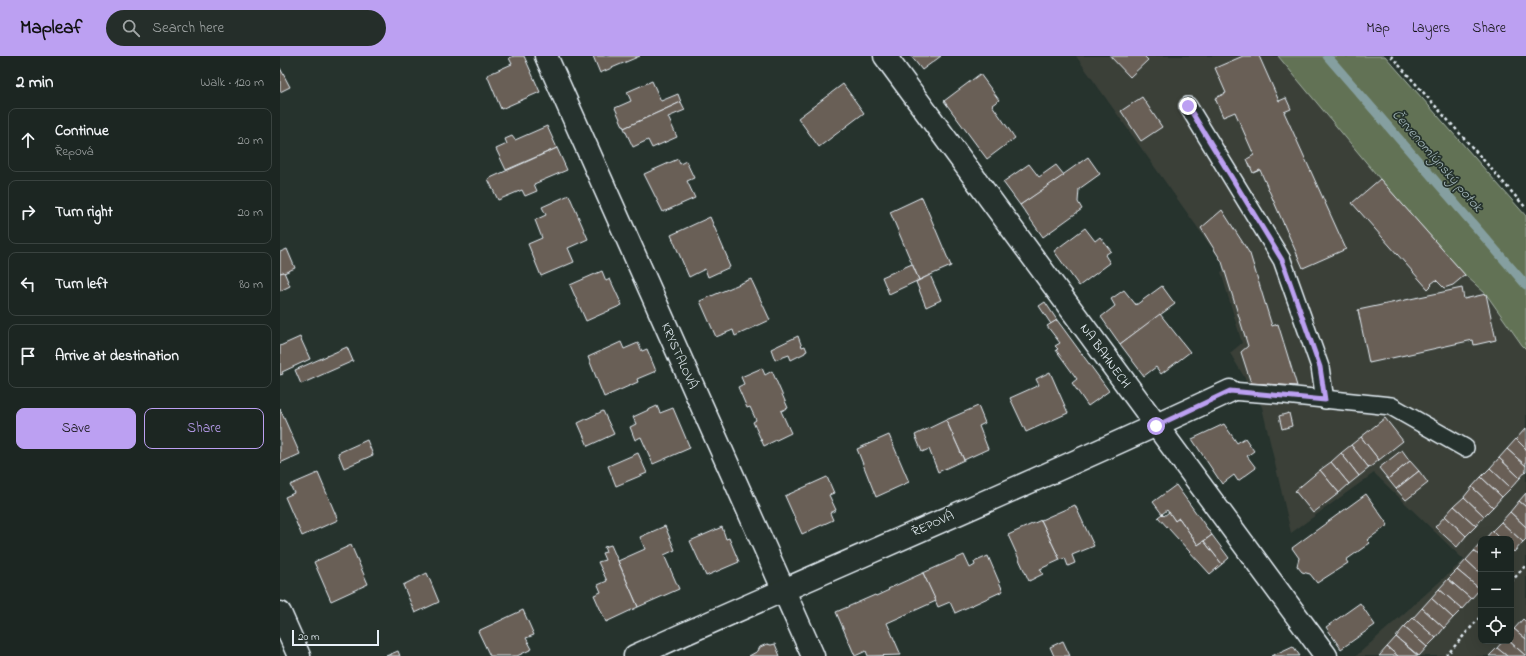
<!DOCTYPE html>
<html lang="en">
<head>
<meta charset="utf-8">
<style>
  :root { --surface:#1c2622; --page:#252e2a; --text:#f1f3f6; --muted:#a0a5a5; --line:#3a4340; --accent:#bca0f2 }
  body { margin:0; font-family:"Indie Flower",sans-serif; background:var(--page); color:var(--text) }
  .controls { position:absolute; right:12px; bottom:12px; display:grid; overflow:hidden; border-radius:8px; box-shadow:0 4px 16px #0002 }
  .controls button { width:36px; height:36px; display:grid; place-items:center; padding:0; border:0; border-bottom:1px solid var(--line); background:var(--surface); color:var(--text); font:20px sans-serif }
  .scale { position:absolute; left:12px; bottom:10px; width:87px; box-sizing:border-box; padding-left:4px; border:2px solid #e8f1f8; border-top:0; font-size:11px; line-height:14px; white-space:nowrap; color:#e8f1f8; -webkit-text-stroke:3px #26332d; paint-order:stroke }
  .stop { position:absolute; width:12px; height:12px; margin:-9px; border:3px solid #bca0f2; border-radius:50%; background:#fff }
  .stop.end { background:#bca0f2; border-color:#fff; box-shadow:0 1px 4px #0008 }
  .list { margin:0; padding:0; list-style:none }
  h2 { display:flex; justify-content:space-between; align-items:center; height:52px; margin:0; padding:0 16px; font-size:17px }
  h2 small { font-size:13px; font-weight:400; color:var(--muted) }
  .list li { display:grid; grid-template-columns:26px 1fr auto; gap:12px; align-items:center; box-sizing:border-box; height:64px; margin:0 8px 8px; padding:0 8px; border:1px solid var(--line); border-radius:8px }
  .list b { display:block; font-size:15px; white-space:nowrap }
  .list p { margin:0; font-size:13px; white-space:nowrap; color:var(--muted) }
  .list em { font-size:13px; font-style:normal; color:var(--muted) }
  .actions { display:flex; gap:8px; padding:12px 16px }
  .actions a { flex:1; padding:9px 0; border:1px solid var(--accent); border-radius:8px; text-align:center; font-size:14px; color:var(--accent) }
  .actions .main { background:var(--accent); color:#111 }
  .icon { flex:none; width:22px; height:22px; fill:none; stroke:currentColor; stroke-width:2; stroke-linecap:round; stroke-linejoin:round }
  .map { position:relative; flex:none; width:1246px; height:600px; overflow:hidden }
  header { display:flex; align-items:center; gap:24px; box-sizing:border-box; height:56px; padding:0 20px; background:var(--accent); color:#111 }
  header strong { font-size:19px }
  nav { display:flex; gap:22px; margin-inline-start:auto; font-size:14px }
  .search { width:280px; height:36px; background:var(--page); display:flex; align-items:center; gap:10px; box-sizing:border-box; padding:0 14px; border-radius:22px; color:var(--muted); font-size:15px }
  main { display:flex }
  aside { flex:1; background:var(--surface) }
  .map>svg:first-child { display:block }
  .built { fill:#3a4039; fill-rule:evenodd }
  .green { fill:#627254; stroke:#a5b2a6 }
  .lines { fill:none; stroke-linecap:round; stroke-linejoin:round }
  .stream { stroke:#859fa0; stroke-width:9 }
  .building { fill:#695e56; stroke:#e8f1f8 }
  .lane-casing { stroke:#e8f1f8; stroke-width:20 }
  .street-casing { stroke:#e8f1f8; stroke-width:25 }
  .path { stroke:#e8f1f8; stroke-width:2.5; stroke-dasharray:3 3; stroke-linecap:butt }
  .lane { stroke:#26332d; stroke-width:17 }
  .street { stroke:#26332d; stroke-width:22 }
  .route { stroke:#bca0f2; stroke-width:5 }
  .labels { text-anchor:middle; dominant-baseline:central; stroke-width:3.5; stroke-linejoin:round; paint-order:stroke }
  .street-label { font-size:13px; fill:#e8f1f8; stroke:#26332d }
  .water-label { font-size:14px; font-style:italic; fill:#a6babe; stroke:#26332d }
</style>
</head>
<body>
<header>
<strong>Mapleaf</strong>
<div class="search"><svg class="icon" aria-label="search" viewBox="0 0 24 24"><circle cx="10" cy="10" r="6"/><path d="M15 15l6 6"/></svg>Search here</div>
<nav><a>Map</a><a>Layers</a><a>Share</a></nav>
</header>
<main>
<aside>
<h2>2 min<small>Walk · 120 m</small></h2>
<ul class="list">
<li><svg class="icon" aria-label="ahead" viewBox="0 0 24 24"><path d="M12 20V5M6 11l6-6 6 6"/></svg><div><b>Continue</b><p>Řepová</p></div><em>20 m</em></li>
<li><svg class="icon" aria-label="right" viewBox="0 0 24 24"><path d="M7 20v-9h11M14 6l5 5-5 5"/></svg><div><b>Turn right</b></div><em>20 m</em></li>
<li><svg class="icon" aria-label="left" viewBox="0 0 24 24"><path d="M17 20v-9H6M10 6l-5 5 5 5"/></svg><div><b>Turn left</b></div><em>80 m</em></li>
<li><svg class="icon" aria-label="arrive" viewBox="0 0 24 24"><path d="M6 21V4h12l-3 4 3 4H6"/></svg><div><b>Arrive at destination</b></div></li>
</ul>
<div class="actions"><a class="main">Save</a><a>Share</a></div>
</aside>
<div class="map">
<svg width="1246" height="600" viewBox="0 0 1246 600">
  <rect width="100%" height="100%" fill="#26332d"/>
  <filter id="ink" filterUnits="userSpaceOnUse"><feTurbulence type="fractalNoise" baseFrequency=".025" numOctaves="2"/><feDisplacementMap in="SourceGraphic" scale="8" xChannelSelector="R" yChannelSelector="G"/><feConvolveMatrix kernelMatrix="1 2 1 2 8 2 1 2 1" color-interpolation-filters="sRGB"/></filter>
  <g filter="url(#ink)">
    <path class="built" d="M796,0H998L1100,123L1185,219L1206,238L1242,289L1246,293V600H1076L1184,504L1094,417L1011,477L982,351L950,297L962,287L941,216L945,214L942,206ZM1201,483H1231V585H1201Z"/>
    <polygon class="green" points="998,0 1105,0 1246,160 1246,293 1242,289 1206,238 1185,219 1100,123"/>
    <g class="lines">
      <polyline class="stream" points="1047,0 1246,229"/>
    </g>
    <g class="building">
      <polygon points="234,0 244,0 260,36 221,53 207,19 232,8 229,2"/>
      <polygon points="313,0 360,0 320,17"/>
      <polygon points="631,0 661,0 642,14"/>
      <polygon points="830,0 864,0 868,4 850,21"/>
      <polygon points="963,0 979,0 999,45 1006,42 1011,53 1004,56 1066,193 1023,212 980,114 973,117 967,103 974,99 955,56 943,61 935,42 946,37 935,12"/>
      <polygon points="0,12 10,31 0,36"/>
      <polygon points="700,18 719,44 712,49 735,82 707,103 664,45"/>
      <polygon points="372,25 381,45 398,38 401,46 344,72 335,52 351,45 347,36"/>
      <polygon points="563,28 584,57 539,91 518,62"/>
      <polygon points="862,41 882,71 861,85 841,55"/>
      <polygon points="401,46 405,54 388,61 397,81 372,92 368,84 353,91 344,72"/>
      <polygon points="267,70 277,92 226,114 216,93 227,88 225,83 232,80 235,84"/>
      <polygon points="277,92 287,114 254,128 257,135 245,140 242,134 218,144 208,123"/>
      <polygon points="808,101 820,118 799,133 798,146 802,153 763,181 740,149"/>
      <polygon points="398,103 400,108 406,105 414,122 407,125 415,142 383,156 364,118"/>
      <polygon points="749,108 759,121 776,109 784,119 740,149 723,126"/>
      <polygon points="1100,123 1185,219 1173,229 1164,232 1156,224 1151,228 1152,229 1148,233 1072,147"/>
      <polygon points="289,139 308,183 288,192 294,206 261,220 248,188 262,182 255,164 266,159 262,151"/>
      <polygon points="642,141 671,210 639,224 610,156"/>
      <polygon points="942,154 970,198 992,270 998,268 1017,330 971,327 961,296 968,290 942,206 921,172"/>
      <polygon points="430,161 448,203 447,204 450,211 428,221 425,213 409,221 391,179"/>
      <polygon points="805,172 815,185 820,181 831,195 825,199 830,207 799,230 774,195"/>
      <polygon points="7,193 15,212 4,217 4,216 0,217 0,196"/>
      <polygon points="632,208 639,224 609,238 602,221"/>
      <polygon points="322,215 326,225 330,223 342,249 306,265 290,229"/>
      <polygon points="4,216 10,230 0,235 0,217"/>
      <polygon points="650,219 661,244 646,251 636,226"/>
      <polygon points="471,223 490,264 455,280 453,274 436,281 420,245"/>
      <polygon points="882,230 895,248 840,288 821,261 835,250 831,243 844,234 856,249"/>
      <polygon points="1182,232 1184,243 1206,238 1216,284 1194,289 1193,284 1089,307 1078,254"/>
      <polygon points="765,246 777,264 771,268 759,250"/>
      <polygon points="880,258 910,296 881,318 876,311 864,320 840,288"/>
      <polygon points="777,264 829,335 808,350 792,327 797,323 776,294 778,293 775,290 780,287 767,270"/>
      <polygon points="518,280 522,291 525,290 527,295 525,296 525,297 511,304 509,299 495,304 491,293"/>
      <polygon points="20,281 30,303 2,316 3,318 0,319 0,290"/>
      <polygon points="341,286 344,293 358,287 362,295 367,293 376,315 357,323 358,326 324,341 308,301"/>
      <polygon points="67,291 73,305 21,328 15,314"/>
      <polygon points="482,312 485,319 492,315 508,352 501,355 511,377 484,390 473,366 476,364 470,351 467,352 458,331 464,328 461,321"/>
      <polygon points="770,316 788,357 746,376 730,342 759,329 756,323"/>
      <polygon points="377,350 380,357 393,352 410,392 373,408 361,381 355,384 350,371 356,368 353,361"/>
      <polygon points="698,350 705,367 699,370 708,393 684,404 666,364"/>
      <polygon points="0,353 20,398 0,407"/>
      <polygon points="323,355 334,378 308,390 298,367"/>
      <polygon points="1009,357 1012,370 1002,373 999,360"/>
      <polygon points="1105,362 1123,385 1099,404 1081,381"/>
      <polygon points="666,364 684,404 658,416 649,393 642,396 635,379"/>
      <polygon points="944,368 957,387 965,382 974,395 967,400 976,412 958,425 954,419 942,428 912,383"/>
      <polygon points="1246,372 1246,393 1236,383"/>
      <polygon points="609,379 629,426 596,441 577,393"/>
      <polygon points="1081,381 1099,404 1089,412 1071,389"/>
      <polygon points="1236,383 1246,393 1246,410 1227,393"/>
      <polygon points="87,384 93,399 64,412 58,397"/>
      <polygon points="1071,389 1089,412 1079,420 1061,397"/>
      <polygon points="1227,393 1246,410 1246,415 1240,422 1219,402"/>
      <polygon points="1122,394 1130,405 1108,423 1099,412"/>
      <polygon points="358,397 367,417 336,430 328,410"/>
      <polygon points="1061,397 1079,420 1069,428 1051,406"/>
      <polygon points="1219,402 1240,422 1231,432 1210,412"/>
      <polygon points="1130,405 1139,415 1116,433 1108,423"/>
      <polygon points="1051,406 1069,428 1059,437 1040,414"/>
      <polygon points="1210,412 1231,432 1222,441 1201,421"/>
      <polygon points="1040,414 1059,437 1033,457 1015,435"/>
      <polygon points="1139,415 1148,427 1126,444 1116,433"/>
      <polygon points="38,417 58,464 22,480 5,441 14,437 10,429"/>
      <polygon points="547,421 554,437 549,439 556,454 550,457 553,464 522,478 505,440"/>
      <polygon points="1201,421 1222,441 1213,451 1192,431"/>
      <polygon points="896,429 932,479 918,489 899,462 895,465 887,454 882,458 873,446"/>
      <polygon points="1192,431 1213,451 1204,460 1184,441"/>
      <polygon points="1246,437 1246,451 1239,445"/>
      <polygon points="1086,438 1108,469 1087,484 1090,487 1066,504 1068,507 1037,527 1030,518 1022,516 1017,510 1019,502 1012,492"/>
      <polygon points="1184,441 1204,460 1196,470 1174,450"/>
      <polygon points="1239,445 1246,451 1246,471 1230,456"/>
      <polygon points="795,449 814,490 792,499 795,507 788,510 785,502 780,504 761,464"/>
      <polygon points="1174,450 1196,470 1186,480 1165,460"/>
      <polygon points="889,456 895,465 899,462 918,489 924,485 942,508 930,518 878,461 882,458 884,460"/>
      <polygon points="1230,456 1246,471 1246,483 1243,486 1221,466"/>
      <polygon points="1165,460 1186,480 1177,491 1155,471"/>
      <polygon points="761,464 780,504 760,513 763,518 749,525 728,479"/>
      <polygon points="1221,466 1243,486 1234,496 1231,493 1231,483 1220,483 1212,475"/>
      <polygon points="385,470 395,494 384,499 399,533 358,551 338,505 365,493 360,481"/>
      <polygon points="442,471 446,483 449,482 459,506 426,520 410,485"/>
      <polygon points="1212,475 1220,483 1205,483"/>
      <polygon points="932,479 949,502 942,508 924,485"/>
      <polygon points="1201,487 1201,501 1194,495"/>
      <polygon points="71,489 88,528 51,545 34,506"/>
      <polygon points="331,489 358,551 326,566 314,539 321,536 318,529 327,525 318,506 325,504 322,497 326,496 324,491"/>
      <polygon points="1194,495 1201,501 1201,518 1186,504"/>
      <polygon points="684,499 690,512 695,509 694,506 708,500 723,535 675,557 670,546 658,551 643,517"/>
      <polygon points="1186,504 1201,518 1200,533 1177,514"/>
      <polygon points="1177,514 1200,533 1191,543 1168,523"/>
      <polygon points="147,517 159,546 135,557 123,529"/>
      <polygon points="643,517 656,545 607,567 621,599 588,600 586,595 575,600 556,556 595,539 596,540 609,534 608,533"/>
      <polygon points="1168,523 1191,543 1182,553 1159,533"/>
      <polygon points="1159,533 1182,553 1173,562 1151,542"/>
      <polygon points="1151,542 1173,562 1164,572 1142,552"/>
      <polygon points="1080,547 1095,569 1061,593 1046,571"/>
      <polygon points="1142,552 1164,572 1156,582 1133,562"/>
      <polygon points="243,554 254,579 246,582 252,593 237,600 210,600 198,575"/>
      <polygon points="1133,562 1156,582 1147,591 1124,571"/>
      <polygon points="1243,563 1246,566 1246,583 1234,573"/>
      <polygon points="1124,571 1147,591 1139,600 1116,581"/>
      <polygon points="1234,573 1246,583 1246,600 1229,585 1231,585 1231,576"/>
      <polygon points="1116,581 1138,600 1118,600 1107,591"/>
      <polygon points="783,585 790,600 774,600 770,591"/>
      <polygon points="1223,585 1229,585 1246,600 1227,600 1217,592"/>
      <polygon points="487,588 491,589 495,588 500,600 469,600 478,595 480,591"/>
      <polygon points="1013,590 1020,600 991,600"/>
      <polygon points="1107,591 1118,600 1099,600"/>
      <polygon points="1217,592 1227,600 1209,600"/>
      <polygon points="118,595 120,600 106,600"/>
    </g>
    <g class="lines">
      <defs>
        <g id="lane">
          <polyline points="908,50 1002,204 1040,311 1045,344"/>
          <polyline points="950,335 1005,339 1111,350 1185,392"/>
        </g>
        <g id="street">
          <polyline points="266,0 533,600"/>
          <polyline points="605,0 1046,600"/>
          <polyline points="0,557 19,600"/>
          <path d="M355,600C553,511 754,427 950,335"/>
        </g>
      </defs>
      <use href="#lane" class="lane-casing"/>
      <use href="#street" class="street-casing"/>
      <g class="path">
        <polyline points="1111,0 1246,152"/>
        <polyline points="1231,526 1246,509"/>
        <polyline points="1166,600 1201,560"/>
      </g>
      <use href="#lane" class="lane"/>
      <use href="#street" class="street"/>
    </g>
  </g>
  <g class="lines" filter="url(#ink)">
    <polyline class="route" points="876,370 950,335 1045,344 1040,311 1002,204 908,50"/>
  </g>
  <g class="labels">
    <g class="street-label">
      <text transform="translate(399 300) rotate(66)">KRYSTALOVÁ</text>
      <text transform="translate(825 300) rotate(54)">NA BAHNECH</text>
      <text transform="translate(653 468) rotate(-24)">ŘEPOVÁ</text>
    </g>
    <g class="water-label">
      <text transform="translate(1157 105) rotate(49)">Červenomlýnský potok</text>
    </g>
  </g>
</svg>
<div class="controls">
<button>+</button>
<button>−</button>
<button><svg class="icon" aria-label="locate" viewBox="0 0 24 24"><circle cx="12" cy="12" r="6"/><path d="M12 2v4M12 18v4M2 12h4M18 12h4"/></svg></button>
</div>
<div class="scale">20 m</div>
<div class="stop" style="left:876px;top:370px"></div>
<div class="stop end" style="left:908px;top:50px"></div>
</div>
</main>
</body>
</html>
